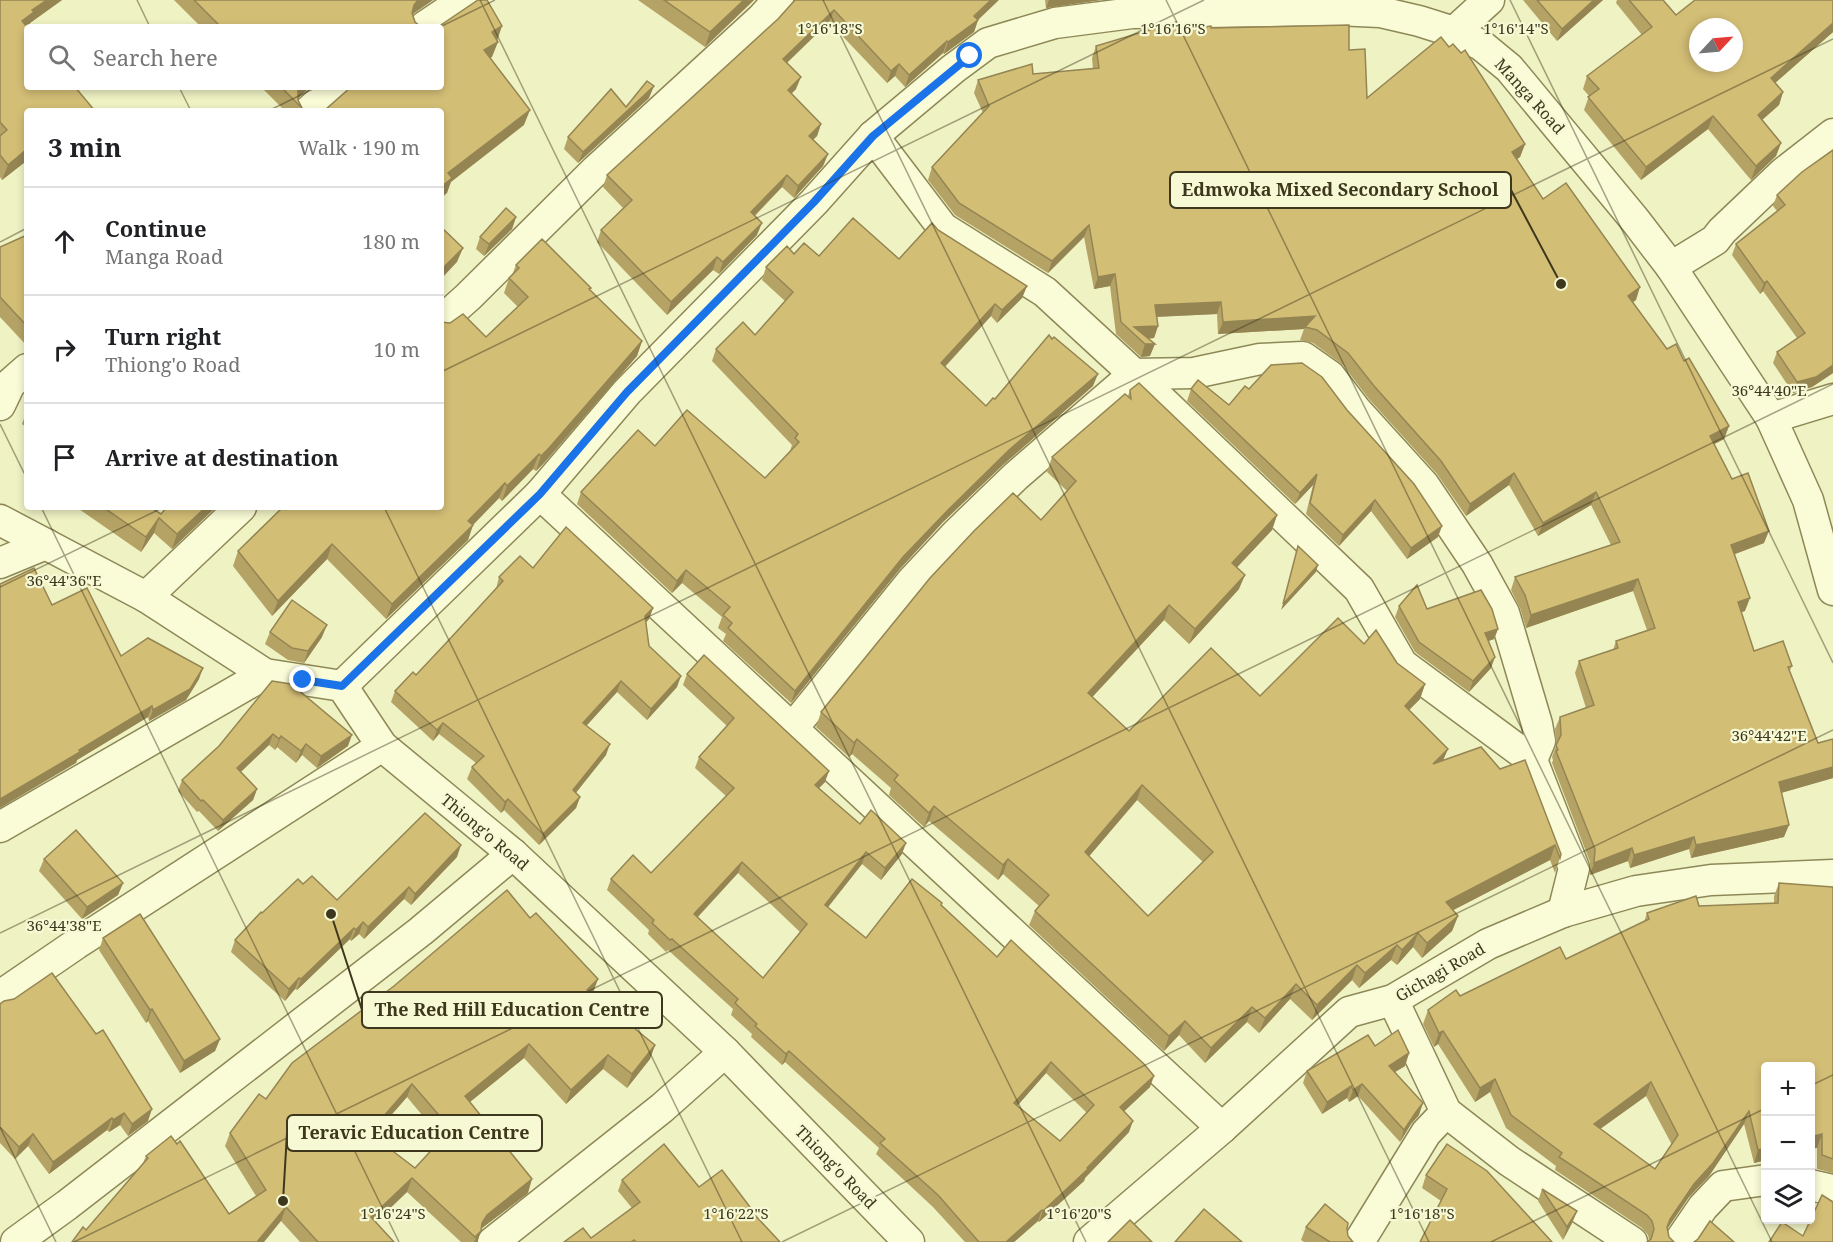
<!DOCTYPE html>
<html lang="en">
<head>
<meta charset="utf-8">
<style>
  :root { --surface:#fff; --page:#f6f6f6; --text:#202124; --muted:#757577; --line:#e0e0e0 }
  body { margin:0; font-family:"Noto Serif",serif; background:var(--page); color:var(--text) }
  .controls { position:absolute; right:18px; bottom:18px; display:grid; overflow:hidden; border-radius:6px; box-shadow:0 3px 9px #0003 }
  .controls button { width:54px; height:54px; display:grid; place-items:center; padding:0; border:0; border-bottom:2px solid var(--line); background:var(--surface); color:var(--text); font:30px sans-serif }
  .compass { position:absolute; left:1689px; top:18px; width:54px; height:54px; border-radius:50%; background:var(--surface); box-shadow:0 3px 9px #0003; rotate:64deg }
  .stop { position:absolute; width:18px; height:18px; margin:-14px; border:4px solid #1a73e8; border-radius:50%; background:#fff }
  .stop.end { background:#1a73e8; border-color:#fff; box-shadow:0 2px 6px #0008 }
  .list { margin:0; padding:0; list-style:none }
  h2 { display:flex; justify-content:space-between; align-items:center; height:78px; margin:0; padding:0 24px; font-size:26px }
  h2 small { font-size:20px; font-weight:400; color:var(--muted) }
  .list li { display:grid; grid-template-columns:39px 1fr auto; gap:18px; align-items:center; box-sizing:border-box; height:108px; padding:0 24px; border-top:2px solid var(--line) }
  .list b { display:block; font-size:22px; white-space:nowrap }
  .list p { margin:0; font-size:20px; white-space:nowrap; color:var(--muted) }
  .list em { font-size:20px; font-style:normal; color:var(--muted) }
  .icon { flex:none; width:33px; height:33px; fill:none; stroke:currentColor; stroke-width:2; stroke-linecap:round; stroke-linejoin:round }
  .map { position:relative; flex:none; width:1833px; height:1242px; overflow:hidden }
  .search { position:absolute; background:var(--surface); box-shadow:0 3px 9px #0003; left:24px; top:24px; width:420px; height:66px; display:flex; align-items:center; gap:15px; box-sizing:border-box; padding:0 21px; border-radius:6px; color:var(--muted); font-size:22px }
  .panel { position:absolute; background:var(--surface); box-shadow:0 3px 9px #0003; left:24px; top:108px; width:420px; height:402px; border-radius:6px }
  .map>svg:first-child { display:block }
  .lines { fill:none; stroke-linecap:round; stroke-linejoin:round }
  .minor-casing { stroke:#8e8858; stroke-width:33 }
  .minor { stroke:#fafcd7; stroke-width:30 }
  .wall { fill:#b5a365; fill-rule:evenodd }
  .shaded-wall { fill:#948553 }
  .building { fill:#d3be76; stroke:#948553; stroke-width:1.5; fill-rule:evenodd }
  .route { stroke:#1a73e8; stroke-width:8 }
  .ticks { fill:none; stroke:#3d381d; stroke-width:1.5; stroke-opacity:0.45 }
  .labels { text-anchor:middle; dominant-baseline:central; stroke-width:4.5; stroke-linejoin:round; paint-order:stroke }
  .street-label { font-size:16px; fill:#3d381d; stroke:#f6f9d4 }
  .ticks-label { font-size:15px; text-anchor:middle; fill:#3d381d; stroke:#f6f9d4; stroke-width:4.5; stroke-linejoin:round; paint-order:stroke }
  .leader { fill:none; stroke:#3d381d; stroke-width:2 }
  .callout-dot { fill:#3d381d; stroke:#f6f9d4; stroke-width:2 }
  .callout { fill:#f6f9d4; stroke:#3d381d; stroke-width:2 }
  .callout-label { font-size:18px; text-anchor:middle; font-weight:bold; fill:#3d381d }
</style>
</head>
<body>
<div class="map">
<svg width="1833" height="1242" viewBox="0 0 1833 1242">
  <rect width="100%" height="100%" fill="#eff2c3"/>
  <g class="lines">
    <defs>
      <g id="minor">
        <polyline points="424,27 464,0"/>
        <polyline points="1454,32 1489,0"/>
        <polyline points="309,111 336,87"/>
        <polyline points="873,136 943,228 1045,292 1134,374 1359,589 1402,664 1532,760"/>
        <polyline points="1671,267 1715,240 1722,231 1783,173 1833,134"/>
        <polyline points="441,321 468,297 596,170 762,18 778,0"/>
        <polyline points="0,405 10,384 27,369"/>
        <polyline points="1771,418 1833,399"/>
        <polyline points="540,494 1222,1128"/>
        <polyline points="0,520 146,597 265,674 342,686 382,746 513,854 725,1052 909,1242"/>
        <polyline points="0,563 46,544"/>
        <polyline points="146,597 241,507"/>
        <polyline points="342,686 540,494 627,392 814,202 873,136 953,69 988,43 1055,23 1132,13 1336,10 1380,12 1419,21 1454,32 1481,45 1509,68 1635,220 1671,267 1771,418 1808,500 1833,590"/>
        <polyline points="792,729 912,581 956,534 1016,476 1134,374 1194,373 1260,359 1303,357 1330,376 1356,410 1424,485 1477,564 1504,613 1537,724 1540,741 1532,760 1574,868 1563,912"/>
        <polyline points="0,827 265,674"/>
        <polyline points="0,996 76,944 382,746"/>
        <polyline points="1393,1000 1446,1112 1509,1161 1632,1242"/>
        <polyline points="1810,1185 1833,1190"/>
        <polyline points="16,1242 67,1205 421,931 513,854"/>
        <polyline points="493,1242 662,1108 725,1052"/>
        <polyline points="1089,1242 1222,1128 1349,1012 1393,1000 1488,944 1563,912 1636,891 1711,880 1833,875"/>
        <polyline points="1359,1242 1426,1133 1446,1112"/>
        <polyline points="1679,1242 1703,1207 1723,1186 1766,1180"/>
      </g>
    </defs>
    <use href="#minor" class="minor-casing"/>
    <use href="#minor" class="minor"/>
  </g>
  <g class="wall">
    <polygon points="0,0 62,0 30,23 28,27 27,27 27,165 25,162 2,180 0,177"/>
    <polygon points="174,0 433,0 413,14 415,22 421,27 201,27"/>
    <polygon points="638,0 754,0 705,47"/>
    <polygon points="795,0 978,20 974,32 944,54 943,53 905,87 895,76 887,83 829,22 787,63 796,89 791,94 821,124 817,136 813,139 828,154 823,166 794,198 782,187 755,216 757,235 719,274 713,270 667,315 597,242 601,230 623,208 603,187 607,175 778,19"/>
    <polygon points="1045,0 1101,0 1046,8"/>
    <polygon points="1523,0 1603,0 1557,41"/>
    <polygon points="1617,0 1663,0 1676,15 1833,0 1833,32 1775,83 1783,92 1779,105 1762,120 1781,143 1776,156 1751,180 1708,129 1641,180 1584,110 1589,96 1583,89 1587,76 1642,35 1616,3"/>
    <polygon points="1211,28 1349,50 1367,98 1525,144 1520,157 1517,159 1543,199 1636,300 1633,302 1667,349 1684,361 1729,426 1724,439 1714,444 1764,543 1735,554 1745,611 1741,612 1754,651 1792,666 1789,672 1818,743 1833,739 1833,778 1781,793 1784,837 1691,858 1689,849 1630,868 1628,861 1590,875 1590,862 1552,763 1553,760 1552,757 1556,746 1555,729 1560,717 1586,708 1575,673 1579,661 1613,650 1616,641 1647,630 1633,591 1526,628 1520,608 1511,590 1515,577 1611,545 1591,505 1538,536 1509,485 1466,516 1437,474 1369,399 1343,365 1313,343 1300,340 1304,329 1218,334 1217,314 1157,317 1158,326 1154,338 1148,339 1150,356 1141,357 1116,334 1110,286 1094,289 1084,237 1048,273 955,215 928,180 932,167 983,113 974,93 978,80 1093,69 1092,58 1096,46 1177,30"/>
    <polygon points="261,87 310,87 298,98 298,100 302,108 306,111 285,111"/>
    <polygon points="649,98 578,163 564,149 568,137"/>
    <polygon points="1833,150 1833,373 1812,387 1793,393 1773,363 1777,352 1797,338 1763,291 1760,294 1732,255 1736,244 1777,211 1773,206 1777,195"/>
    <polygon points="516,217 512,229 484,256 476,249 480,237"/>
    <polygon points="938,230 1027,286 1022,298 997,323 991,316 945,367 986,406 995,399 1093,386 1005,463 943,522 899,570 791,703 723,641 726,634 718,628 722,617 682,583 672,593 577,504 581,492 655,446 765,478 790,451 792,445 712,361 716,349 755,335 785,301 762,280 766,267 794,254 819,256 899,259"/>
    <polygon points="27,235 27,346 0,317 0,247"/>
    <polygon points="516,265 590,290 642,341 637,356 544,463 536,471 533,469 502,501 499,498 473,525 468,540 386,619 327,559 272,616 233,566 238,551 441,507 486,337 518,307 504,293 509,278 512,275"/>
    <polygon points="1191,389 1229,405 1438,537 1407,559 1371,511 1339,546 1306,514 1313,485 1295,504 1187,401"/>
    <path d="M1130,390L1277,515L1272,530L1237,567L1239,589L1189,644L1164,620L1092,697L1129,731L1260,696L1364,644L1397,663L1425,684L1420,699L1409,710L1444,760L1500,769L1525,760L1560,858L1555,873L1550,860L1453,910L1458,916L1452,931L1422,958L1413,947L1397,965L1391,960L1359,988L1352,980L1312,1020L1290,999L1259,1033L1247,1022L1205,1063L1179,1035L1164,1051L1029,925L1035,911L1039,906L1003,874L998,880L929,821L924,827L889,795L891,788L852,754L849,757L816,727L821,712L1041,520L1067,491L1047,472L1052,457L1128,396ZM1137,800L1203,862L1148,916L1089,856Z"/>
    <polygon points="27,410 27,428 22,424"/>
    <polygon points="76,507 150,507 161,514 167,507 216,507 172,549 154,533 141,552"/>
    <polygon points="533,568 653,608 649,619 646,622 649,646 677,687 647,720 617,692 586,726 606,755 576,793 580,797 576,808 539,845 504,810 501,813 467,779 472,767 476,763 439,734 433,741 391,702 395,691 416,675 496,589 499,577"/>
    <polygon points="52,605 121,656 199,679 186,700 149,721 148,717 77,760 76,763"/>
    <polygon points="1399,606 1498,629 1494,639 1489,641 1491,668 1469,692 1415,652 1395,617"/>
    <polygon points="270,632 322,637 304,663 288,660 265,644"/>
    <path d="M687,674L825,782L819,788L860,824L902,854L881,880L862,864L828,907L866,938L941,905L997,957L1150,1087L1124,1111L1129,1132L1085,1178L1084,1181L1039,1222L1038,1221L1014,1242H965L933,1207L876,1154L879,1148L785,1062L782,1065L751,1037L752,1034L731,1015L733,1009L668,950L666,952L648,934L649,930L607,890L611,879L651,873L726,796L695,768L699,757L727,726L683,685ZM738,873L800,932L763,978L698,917ZM1046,1073L1087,1113L1060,1141L1017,1106Z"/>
    <polygon points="272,681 348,746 317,768 302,755 296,763 277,747 275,750 269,745 241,772 257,789 253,800 218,831 199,811 197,812 178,791 182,780 219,746"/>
    <polygon points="457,857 411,905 404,899 364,939 359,934 351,941 350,939 297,990 295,989 285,1001 231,952 235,940 262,913 303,884 337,900"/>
    <polygon points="44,859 123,883 118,895 82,919 39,871"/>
    <path d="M1779,883L1833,887V1173L1817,1169V1148L1766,1066V1160L1754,1163L1744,1124L1709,1176L1689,1197L1667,1229L1669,1237L1649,1240L1648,1235L1642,1228L1555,1170L1556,1166L1506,1128L1490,1092L1475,1102L1438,1044L1434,1047L1423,1024L1428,1010L1460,996L1566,959L1644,922L1647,913L1699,906L1774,903V896ZM1646,1096L1672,1145L1655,1169L1600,1129Z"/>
    <polygon points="103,938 220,1039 215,1051 180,1073 148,1021 146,1023 99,950"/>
    <path d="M593,993L592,994L655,1045L650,1059L627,1088L603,1069L566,1104L524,1058L470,1102L528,1193L482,1228L477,1242H461L407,1192L376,1222L394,1242H300L281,1221L86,1230L143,1163L146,1156L177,1144L229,1214L256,1196L225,1146L230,1133L266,1099ZM407,1097L442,1139L415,1168L373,1136Z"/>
    <polygon points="0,1004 148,1121 128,1136 120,1125 109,1132 107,1130 49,1174 28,1146 15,1159 0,1143"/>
    <polygon points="1375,1046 1409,1053 1405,1066 1395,1072 1419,1115 1411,1124 1400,1142 1358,1096 1349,1102 1347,1098 1322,1114 1303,1083 1307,1071"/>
    <polygon points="1426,1175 1552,1242 1441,1201 1422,1188"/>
    <polygon points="622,1180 699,1187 753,1213 780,1242 564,1242 591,1238 632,1208 618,1191"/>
    <polygon points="1542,1189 1577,1211 1572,1223 1563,1240 1538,1201"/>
    <polygon points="1306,1227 1347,1229 1348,1236 1353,1242 1304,1242 1301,1240"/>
  </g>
  <g class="shaded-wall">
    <polygon points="47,0 62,0 30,23 28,27 27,27 22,21 32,10"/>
    <polygon points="418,0 433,0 414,13 408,20 414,5"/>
    <polygon points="744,0 754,0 705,47 710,32"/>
    <polygon points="991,0 999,0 978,20 974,32 944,54 948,42"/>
    <polygon points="1049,0 1101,0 1046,8"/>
    <polygon points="1594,0 1603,0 1557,41 1562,29"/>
    <polygon points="834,10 829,22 778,71 783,59"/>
    <polygon points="1833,23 1833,32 1766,91 1771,78"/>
    <polygon points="502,26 497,41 492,32"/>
    <polygon points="947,41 943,53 905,87 909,75"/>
    <polygon points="498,42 492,57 478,65 484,50"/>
    <polygon points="899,64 895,76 887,83 891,71"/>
    <polygon points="801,77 796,89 783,102 788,90"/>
    <polygon points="654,86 649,98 578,163 583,152"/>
    <polygon points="300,87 310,87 298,98 298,90"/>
    <polygon points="1783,92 1779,105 1753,128 1758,115"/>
    <polygon points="530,110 524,125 451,182 447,193 441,198 441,187 448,173"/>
    <polygon points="1713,116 1708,129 1641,180 1646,167"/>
    <polygon points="821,124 817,136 805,148 809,136"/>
    <polygon points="1781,143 1776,156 1751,180 1756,166"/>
    <polygon points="1525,144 1520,157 1508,165 1512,152"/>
    <polygon points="27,149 27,155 25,162 2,180 8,165"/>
    <polygon points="828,154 823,166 794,198 798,186"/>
    <polygon points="787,175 782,187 746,224 751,212"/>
    <polygon points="516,217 512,229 484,256 489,244"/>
    <polygon points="762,223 757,235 719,274 723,262"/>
    <polygon points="1089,225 1084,237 1048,273 1052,261"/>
    <polygon points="463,248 457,262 441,279 441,270"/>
    <polygon points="717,257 713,270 667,315 671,302"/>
    <polygon points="1115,274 1110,286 1094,289 1098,277"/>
    <polygon points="1767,281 1763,291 1760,294 1764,283"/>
    <polygon points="1027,286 1022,298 997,323 1002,310"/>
    <polygon points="1640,287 1636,300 1624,308 1628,296"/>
    <polygon points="1221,302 1217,314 1151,317 1155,305"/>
    <polygon points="995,304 991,316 936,376 941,363"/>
    <polygon points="1315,316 1304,329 1218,334 1223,322"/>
    <polygon points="1158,326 1154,338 1140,339 1134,327"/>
    <polygon points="642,341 637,356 544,463 536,471 541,456"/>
    <polygon points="1145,344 1155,344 1150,356 1141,357"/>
    <polygon points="1833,365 1833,373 1812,387 1793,393 1797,382"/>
    <polygon points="1098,374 1093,386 1005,463 943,522 899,570 791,703 795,691 903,557 948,510 1009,450"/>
    <polygon points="1729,426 1724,439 1705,449 1710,436"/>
    <polygon points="539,454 533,469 502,501 507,486"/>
    <polygon points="1514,473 1509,485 1466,516 1470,504"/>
    <polygon points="1317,474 1313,485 1295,504 1300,493"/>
    <polygon points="505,483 499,498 467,531 473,525 468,540 386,619 392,604 468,521"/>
    <polygon points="1596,492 1591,505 1538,536 1543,523"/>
    <polygon points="1375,500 1371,511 1339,546 1343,535"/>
    <polygon points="206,507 216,507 172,549 177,534"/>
    <polygon points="1277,515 1272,530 1227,578 1232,563"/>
    <polygon points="159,518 154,533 141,552 146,537"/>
    <polygon points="1442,526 1438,537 1407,559 1411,548"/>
    <polygon points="1769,531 1764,543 1727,557 1731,545"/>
    <polygon points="332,544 327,559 272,616 278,601"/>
    <polygon points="1318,565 1316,572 1281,610 1283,604"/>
    <polygon points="686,570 682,583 672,593 677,581"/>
    <polygon points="1245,575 1239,589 1189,644 1195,629"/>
    <polygon points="1638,579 1633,591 1526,628 1531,615"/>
    <polygon points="1750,598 1745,611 1733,615 1738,602"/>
    <polygon points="1169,605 1164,620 1083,707 1088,693"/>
    <polygon points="653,608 649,619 641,628 645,616"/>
    <polygon points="327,625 322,637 304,663 308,651"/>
    <polygon points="1498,629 1494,639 1482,643 1485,633"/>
    <polygon points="1495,657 1491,668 1469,692 1473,681"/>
    <polygon points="203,668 199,679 186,700 149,721 153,710"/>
    <polygon points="681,676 677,687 647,720 651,709"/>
    <polygon points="621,681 617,692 579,734 583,723"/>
    <polygon points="1425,684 1420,699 1399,720 1405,706"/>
    <polygon points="152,706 148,717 77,760 76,763 0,808 0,799"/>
    <polygon points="443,723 439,734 433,741 437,730"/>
    <polygon points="273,734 269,745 233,779 237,768"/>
    <polygon points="352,735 348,746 317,768 321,756"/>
    <polygon points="281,736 277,747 275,750 279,739"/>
    <polygon points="857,739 852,754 849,757 854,743"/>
    <polygon points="306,744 302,755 296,763 301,751"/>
    <polygon points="610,744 606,755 569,801 573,790"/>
    <polygon points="1448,749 1442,763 1433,764"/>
    <polygon points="1833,767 1833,778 1774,795 1779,782"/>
    <polygon points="829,771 825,782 811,796 815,785"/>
    <polygon points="1142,785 1137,800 1080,867 1085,852"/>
    <polygon points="257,789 253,800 218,831 223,820"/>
    <polygon points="580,797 576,808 539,845 543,834"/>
    <polygon points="508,799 504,810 501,813 505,802"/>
    <polygon points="934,806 929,821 924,827 929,813"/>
    <polygon points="1789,825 1784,837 1691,858 1696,845"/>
    <polygon points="1694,837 1689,849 1630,868 1634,855"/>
    <polygon points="906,843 902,854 881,880 885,868"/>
    <polygon points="461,845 457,857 411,905 415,894"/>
    <polygon points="1555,845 1550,860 1440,917 1446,902"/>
    <polygon points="1632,848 1628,861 1590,875 1594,863"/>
    <polygon points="866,852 862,864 821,916 825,905"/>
    <polygon points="1008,859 1003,874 998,880 1003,865"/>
    <polygon points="742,862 738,873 690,925 694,914"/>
    <polygon points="123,883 118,895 82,919 87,907"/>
    <polygon points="409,887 404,899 364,939 368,927"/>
    <polygon points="1458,916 1452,931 1422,958 1427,943"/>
    <polygon points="363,922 359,934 351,941 356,930"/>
    <polygon points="354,928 350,939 297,990 301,979"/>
    <polygon points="1418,933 1413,947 1397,965 1402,950"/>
    <polygon points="1397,945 1391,960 1359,988 1365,973"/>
    <polygon points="1357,965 1352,980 1312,1020 1317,1005"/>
    <polygon points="299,978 295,989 285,1001 289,989"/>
    <polygon points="598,979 593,993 582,1003 587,990"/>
    <polygon points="1296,984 1290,999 1259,1033 1265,1018"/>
    <polygon points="1252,1007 1247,1022 1205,1063 1211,1048"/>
    <polygon points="152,1009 148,1021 146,1023 150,1010"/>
    <polygon points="1185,1021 1179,1035 1164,1051 1169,1036"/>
    <polygon points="1443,1031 1438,1044 1434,1047 1439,1033"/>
    <polygon points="220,1039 215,1051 180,1073 184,1061"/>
    <polygon points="529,1044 524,1058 460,1110 465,1096"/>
    <polygon points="655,1045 650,1059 627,1088 632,1074"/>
    <polygon points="789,1051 785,1062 782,1065 786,1054"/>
    <polygon points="1409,1053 1405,1066 1385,1078 1389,1066"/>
    <polygon points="608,1055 603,1069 566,1104 571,1090"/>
    <polygon points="1051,1062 1046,1073 1010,1114 1014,1103"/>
    <polygon points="1154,1076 1150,1087 1116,1119 1120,1107"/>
    <polygon points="1495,1079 1490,1092 1475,1102 1480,1088"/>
    <polygon points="1651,1082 1646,1096 1589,1137 1594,1124"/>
    <polygon points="412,1084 407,1097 364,1146 369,1133"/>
    <polygon points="1362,1084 1358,1096 1349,1102 1353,1090"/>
    <polygon points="1351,1086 1347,1098 1322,1114 1327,1102"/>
    <polygon points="1423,1103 1419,1115 1411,1124 1400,1142 1404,1130 1416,1112"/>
    <polygon points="152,1109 148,1121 128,1136 132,1124"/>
    <polygon points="1749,1111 1744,1124 1709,1176 1689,1197 1665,1232 1670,1219 1694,1184"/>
    <polygon points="124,1113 120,1125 109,1132 113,1120"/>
    <polygon points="112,1118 107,1130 49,1174 53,1162"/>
    <polygon points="1133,1121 1129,1132 1085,1178 1084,1181 1039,1222 1043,1211 1087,1168"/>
    <polygon points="33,1134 28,1146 15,1159 19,1147"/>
    <polygon points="1822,1134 1817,1148 1810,1149 1810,1137"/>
    <polygon points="1766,1148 1766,1160 1754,1163 1758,1150"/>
    <polygon points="412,1178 407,1192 366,1231 371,1217"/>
    <polygon points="532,1179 528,1193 482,1228 478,1235 481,1231 477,1242 474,1242 482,1223 487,1215"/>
    <polygon points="286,1207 281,1221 264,1242 257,1242"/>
    <polygon points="1042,1210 1038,1221 1014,1242 1006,1242"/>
    <polygon points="1577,1211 1572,1223 1563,1240 1567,1227"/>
  </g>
  <g class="building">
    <polygon points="0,0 47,0 32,10 34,12 22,21 27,27 27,87 75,87 95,111 27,111 27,149 8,165 0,155 0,136 7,130 0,122"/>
    <polygon points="194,0 418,0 414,5 412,13 415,22 421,27 221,27"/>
    <polygon points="478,0 487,0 502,26 492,32 498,42 484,50 530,110 448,173 452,178 441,187 441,111 322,111 326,109 351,87 441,87 441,27 438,27"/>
    <polygon points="664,0 744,0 710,32"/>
    <polygon points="795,0 991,0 974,16 978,20 948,42 947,41 909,75 899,64 891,71 834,10 783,59 801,77 788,90 821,124 809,136 828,154 798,186 787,175 751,212 762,223 723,262 717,257 671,302 601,230 632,200 607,175 778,19"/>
    <polygon points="1537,0 1594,0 1562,29"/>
    <path d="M1629,0H1663L1676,15L1695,0H1833V23L1771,78L1783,92L1758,115L1781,143L1756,166L1713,116L1646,167L1588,97L1599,89L1587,76L1652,27ZM1698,27H1734V63H1698Z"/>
    <polygon points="1176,22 1177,30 1211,26 1211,28 1349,25 1349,50 1365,49 1367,98 1441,37 1449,47 1453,44 1461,53 1465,50 1525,144 1512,152 1543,199 1566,183 1640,287 1628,296 1667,349 1676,344 1684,361 1689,358 1729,426 1710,436 1732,479 1748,473 1769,531 1731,545 1750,598 1738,602 1754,651 1783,641 1792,666 1788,667 1818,743 1833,739 1833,767 1779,782 1789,825 1696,845 1694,837 1634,855 1632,848 1594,863 1595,849 1556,751 1558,750 1556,745 1561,735 1560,717 1594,705 1579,661 1618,648 1616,641 1655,628 1638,579 1531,615 1525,595 1515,577 1620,542 1596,492 1543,523 1514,473 1470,504 1441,461 1374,386 1348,353 1317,330 1305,327 1315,316 1223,322 1221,302 1155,305 1158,326 1134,327 1155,344 1145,344 1121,322 1115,274 1098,277 1089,225 1052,261 959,203 932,167 989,106 978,80 1032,64 1033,74 1099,68 1096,46"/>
    <polygon points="647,81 654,86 583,152 568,137 611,89 626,107"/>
    <polygon points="281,87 300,87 298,90 298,100 302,108 306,111 305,111"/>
    <polygon points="1833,150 1833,365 1816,377 1797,382 1777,352 1805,333 1767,281 1764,283 1736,244 1785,205 1777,195 1802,172"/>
    <polygon points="506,208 516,217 489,244 480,237"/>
    <polygon points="853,218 899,259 932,223 938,230 1027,286 1002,310 995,304 941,363 986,406 993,398 995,399 1049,335 1052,339 1054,337 1098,374 1009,450 948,510 903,557 795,691 728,628 732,623 723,615 730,607 686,570 677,581 581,492 638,430 655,446 687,410 765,478 799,442 795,438 798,434 716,349 743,322 755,335 793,292 766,267 787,246 794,254 804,243 819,256"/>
    <polygon points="441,227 463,248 441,270"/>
    <polygon points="27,235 27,326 0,297 0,247"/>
    <polygon points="542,239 591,288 589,289 642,341 549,448 541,456 539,454 507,486 505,483 468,521 473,525 392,604 332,544 278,601 238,551 283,507 441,507 441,322 450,323 463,314 486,337 528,297 509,278 519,268 516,265"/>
    <polygon points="1302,363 1322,377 1347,410 1414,484 1442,526 1411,548 1375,500 1343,535 1310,503 1317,474 1300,493 1191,389 1198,380 1229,405 1245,386 1249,389 1271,365"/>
    <path d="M1139,383L1277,515L1232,563L1245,575L1195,629L1169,605L1088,693L1129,731L1211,648L1260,696L1338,618L1364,644L1376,630L1397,663L1425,684L1405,706L1448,749L1433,764L1481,747L1500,769L1525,760L1561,854L1560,858L1555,845L1446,902L1458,916L1427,943L1418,933L1402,950L1397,945L1365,973L1357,965L1317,1005L1296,984L1265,1018L1252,1007L1211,1048L1185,1021L1169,1036L1035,911L1049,895L1008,859L1003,865L934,806L929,813L894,780L898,775L857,739L854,743L821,712L930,578L974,531L1013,493L1041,520L1076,481L1052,457L1125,394L1131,399L1130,390ZM1142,785L1213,852L1148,916L1085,852Z"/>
    <polygon points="103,507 150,507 161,514 167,507 206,507 177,534 159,518 146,537"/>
    <polygon points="566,527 653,608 645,616 649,646 681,676 651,709 621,681 583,723 610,744 573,790 580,797 543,834 508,799 505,802 472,767 484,756 443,723 437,730 395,691 413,672 416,675 447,642 503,581 499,577 520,556 533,568"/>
    <polygon points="1298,546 1318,565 1283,604"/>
    <polygon points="34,568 52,605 87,588 121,656 148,638 203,668 190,689 153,710 152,706 79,750 80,752 0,799 0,584"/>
    <polygon points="1417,585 1427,609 1481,590 1492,609 1498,629 1485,633 1495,657 1473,681 1419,642 1399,606"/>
    <polygon points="292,600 327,625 308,651 292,648 270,632"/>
    <path d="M704,655L829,771L815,785L860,824L871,810L906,843L885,868L866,852L825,905L866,938L912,879L942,903L941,905L997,957L1011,940L1144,1064L1154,1076L1120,1107L1133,1121L1087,1168L1088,1169L1043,1211L1042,1210L1006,1242H979L938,1195L880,1143L885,1139L789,1051L786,1054L755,1026L757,1024L735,1003L738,999L672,939L670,940L652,923L654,920L611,879L633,855L651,873L734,788L699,757L734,718L687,674ZM742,862L807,924L763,978L694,914ZM1051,1062L1094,1105L1060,1141L1014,1103Z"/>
    <polygon points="272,681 291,684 352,735 321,756 306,744 301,751 281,736 279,739 273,734 237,768 257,789 223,820 203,800 201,801 182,780 219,746"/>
    <polygon points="425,813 461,845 415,894 409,887 368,927 363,922 356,930 354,928 301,979 299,978 289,989 235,940 261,912 262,913 298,879 303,884 312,876 337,900"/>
    <polygon points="76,830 123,883 87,907 44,859"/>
    <path d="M1779,883L1833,887V1159L1822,1155V1134L1810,1137V1066H1766V1148L1758,1150L1749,1111L1713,1163L1694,1184L1670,1219L1667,1227L1669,1237L1674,1242H1647L1651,1239L1654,1229L1652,1221L1647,1215L1559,1157L1562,1153L1511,1115L1495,1079L1480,1088L1443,1031L1439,1033L1428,1010L1456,990L1460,996L1560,947L1566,959L1649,919L1647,913L1696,896L1699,906L1778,903ZM1651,1082L1678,1135L1655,1169L1594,1124Z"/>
    <path d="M507,890L530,918L536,913L598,979L587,990L655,1045L632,1074L608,1055L571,1090L529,1044L465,1096L532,1179L487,1215L482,1223L481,1231L475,1237L412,1178L371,1217L394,1242H318L286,1207L257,1242H72L83,1227L86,1230L148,1158L146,1156L171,1136L177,1144L180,1141L229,1214L266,1190L230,1133L259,1094L266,1099L292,1063L394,986ZM412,1084L451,1129L415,1168L369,1133Z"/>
    <polygon points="140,914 220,1039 184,1061 152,1009 150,1010 103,938"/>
    <polygon points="52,973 96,1034 103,1030 152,1109 132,1124 124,1113 113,1120 112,1118 53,1162 33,1134 19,1147 0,1127 0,1004 4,1001 14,999"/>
    <polygon points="1398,1030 1409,1053 1389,1066 1423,1103 1416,1112 1404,1130 1362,1084 1353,1090 1351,1086 1327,1102 1307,1071 1368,1035 1375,1046"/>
    <polygon points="664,1144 699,1187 722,1170 753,1211 752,1212 780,1242 636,1242 634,1240 631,1242 564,1242 583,1228 591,1238 640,1202 622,1180"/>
    <polygon points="1447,1144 1487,1171 1552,1242 1420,1242 1447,1189 1426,1175"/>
    <polygon points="1542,1189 1577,1211 1567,1227"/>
    <polygon points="1822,1195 1833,1202 1833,1242 1769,1242 1782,1222 1803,1236"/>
    <polygon points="1325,1204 1348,1223 1347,1229 1348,1236 1353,1242 1330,1242 1306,1227"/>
    <polygon points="1204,1209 1242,1242 1175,1242"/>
    <polygon points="1130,1220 1152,1242 1108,1242"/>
    <polygon points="1710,1221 1734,1242 1694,1242 1698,1239"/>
  </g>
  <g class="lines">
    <polyline class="route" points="303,680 342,686 540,494 627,392 814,202 873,136 970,56"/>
  </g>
  <path class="ticks" d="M137,0L150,27M480,0L1086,1242M823,0L1429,1242M1166,0L1772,1242M1510,0L1833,663M440,27L495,0M179,87L191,111M268,111L317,87M0,242L27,228M441,372L1204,0M0,424L27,479M41,507L399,1242M384,507L742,1242M0,587L164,507M0,933L1833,39M1810,1086L1833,1075M0,1127L56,1242M74,1242L1833,384M782,1242L1833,730M1491,1242L1766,1108"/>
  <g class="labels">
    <g class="street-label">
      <text transform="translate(1530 96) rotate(48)">Manga Road</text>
      <text transform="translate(485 832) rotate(40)">Thiong'o Road</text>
      <text transform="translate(1440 972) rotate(-30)">Gichagi Road</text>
      <text transform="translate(836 1167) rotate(46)">Thiong'o Road</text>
    </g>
  </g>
  <g class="ticks-label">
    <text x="830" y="34">1°16'18"S</text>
    <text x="1173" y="34">1°16'16"S</text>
    <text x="1516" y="34">1°16'14"S</text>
    <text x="1769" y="396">36°44'40"E</text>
    <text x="64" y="586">36°44'36"E</text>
    <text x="1769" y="741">36°44'42"E</text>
    <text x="64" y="931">36°44'38"E</text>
    <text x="393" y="1219">1°16'24"S</text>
    <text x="736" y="1219">1°16'22"S</text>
    <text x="1079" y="1219">1°16'20"S</text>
    <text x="1422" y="1219">1°16'18"S</text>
  </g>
  <path class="leader" d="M1561 284L1511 190M331 914L362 1010M283 1201L287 1133"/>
  <g class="callout-dot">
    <circle cx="1561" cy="284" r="6"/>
    <circle cx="331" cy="914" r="6"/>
    <circle cx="283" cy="1201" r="6"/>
  </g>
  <g class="callout">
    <rect x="1170" y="172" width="341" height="36" rx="6"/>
    <rect x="362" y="992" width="300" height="36" rx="6"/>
    <rect x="287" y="1115" width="255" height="36" rx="6"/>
  </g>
  <g class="callout-label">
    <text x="1340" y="196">Edmwoka Mixed Secondary School</text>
    <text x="512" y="1016">The Red Hill Education Centre</text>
    <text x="414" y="1139">Teravic Education Centre</text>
  </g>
</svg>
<div class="controls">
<button>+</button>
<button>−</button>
<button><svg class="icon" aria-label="layers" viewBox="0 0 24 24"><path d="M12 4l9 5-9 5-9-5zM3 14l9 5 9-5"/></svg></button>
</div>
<svg class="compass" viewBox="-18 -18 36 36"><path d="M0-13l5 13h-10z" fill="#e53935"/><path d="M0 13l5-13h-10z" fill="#757577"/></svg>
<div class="stop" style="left:970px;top:56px"></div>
<div class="stop end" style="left:303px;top:680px"></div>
<div class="search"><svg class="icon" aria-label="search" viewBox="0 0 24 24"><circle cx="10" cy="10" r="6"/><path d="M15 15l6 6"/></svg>Search here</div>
<section class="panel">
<h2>3 min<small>Walk · 190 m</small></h2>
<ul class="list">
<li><svg class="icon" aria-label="ahead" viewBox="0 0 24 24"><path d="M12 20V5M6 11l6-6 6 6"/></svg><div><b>Continue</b><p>Manga Road</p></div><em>180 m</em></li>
<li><svg class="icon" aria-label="right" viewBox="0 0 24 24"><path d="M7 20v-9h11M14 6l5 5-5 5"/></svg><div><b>Turn right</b><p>Thiong'o Road</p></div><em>10 m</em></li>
<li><svg class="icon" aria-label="arrive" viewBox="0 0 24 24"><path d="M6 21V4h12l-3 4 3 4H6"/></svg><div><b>Arrive at destination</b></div></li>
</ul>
</section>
</div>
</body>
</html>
